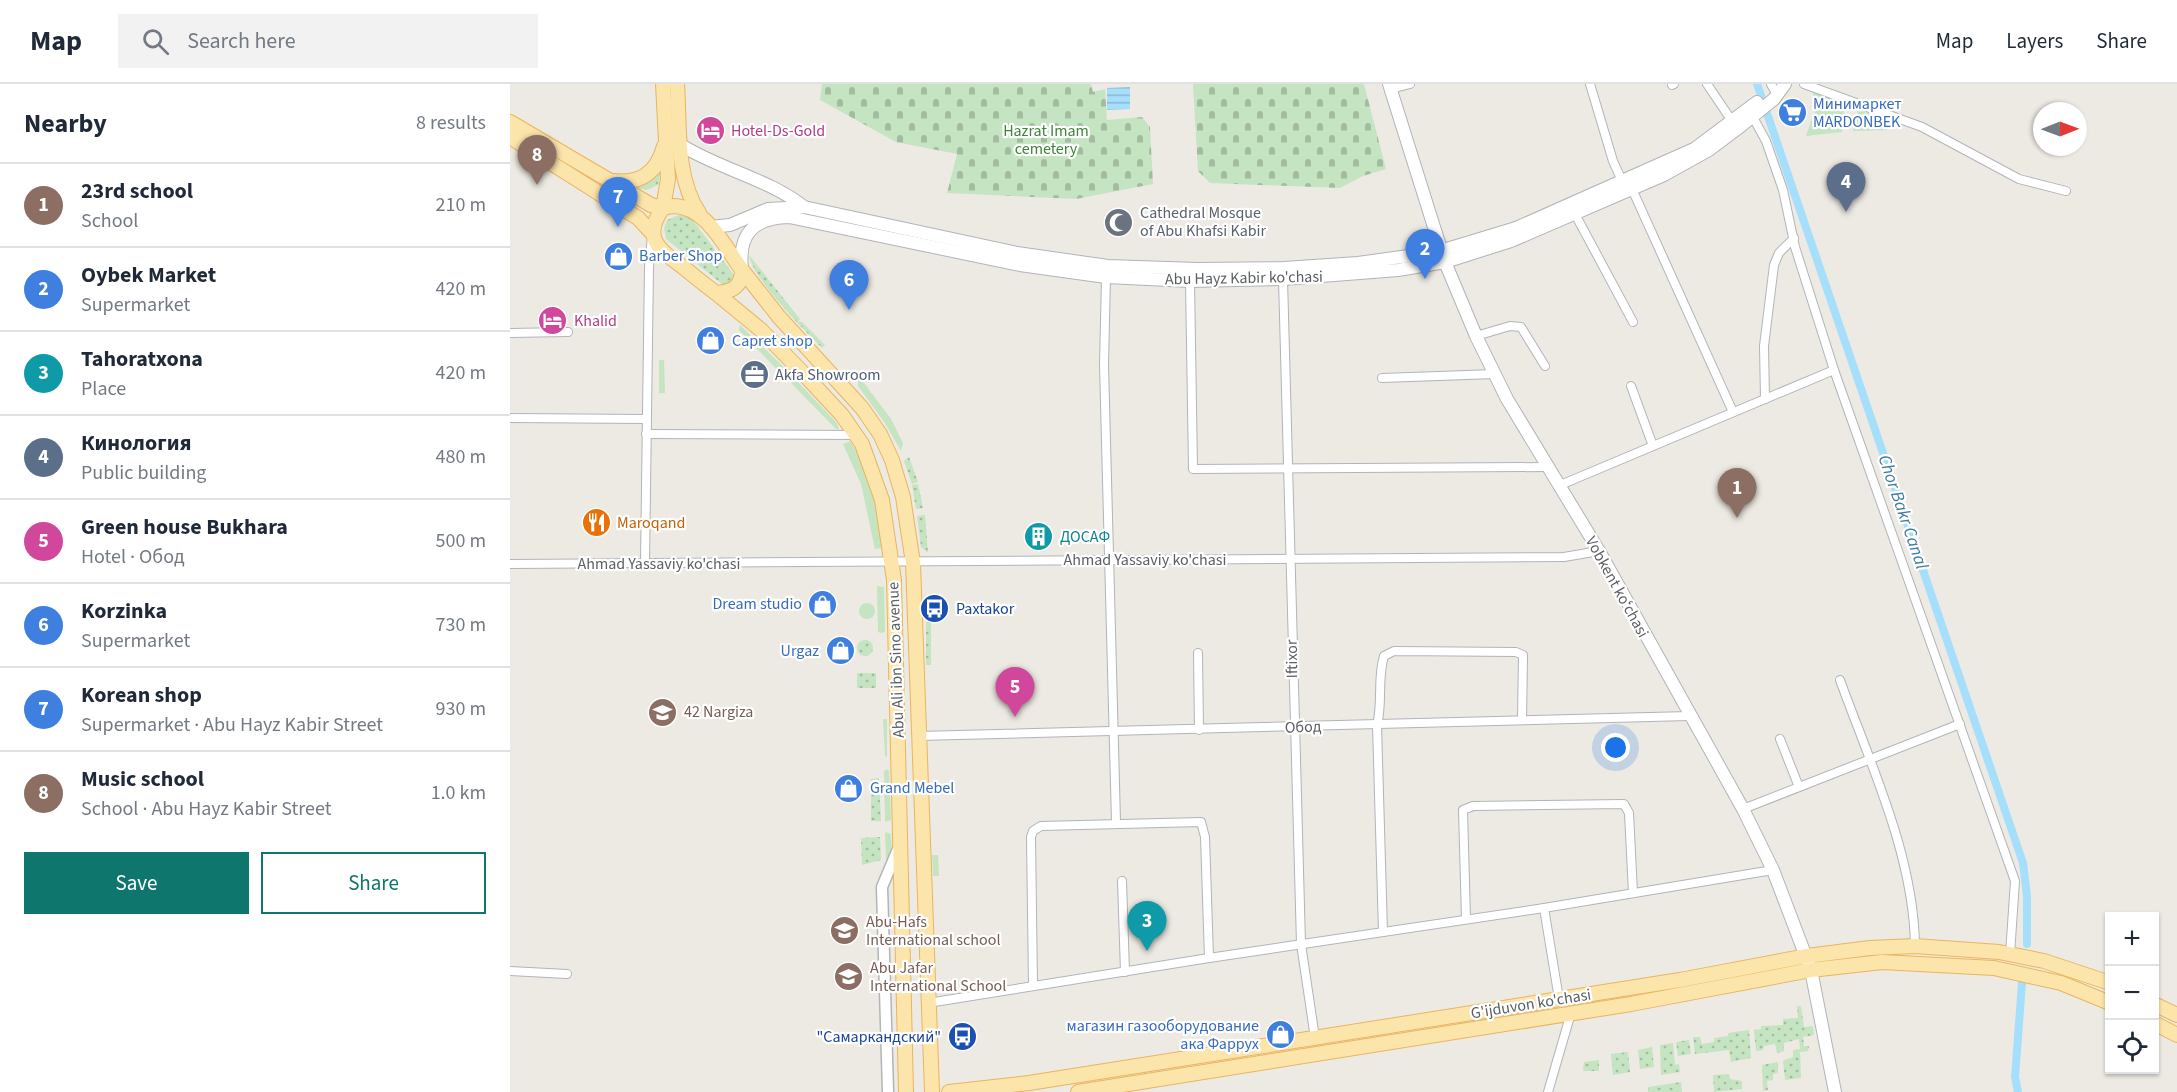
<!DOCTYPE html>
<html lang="en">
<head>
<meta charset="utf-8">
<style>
  :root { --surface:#fff; --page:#f2f2f3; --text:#1f2937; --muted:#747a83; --line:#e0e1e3; --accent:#0f766e }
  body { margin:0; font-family:"Source Sans 3",sans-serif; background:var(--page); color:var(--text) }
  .controls { position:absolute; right:18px; bottom:18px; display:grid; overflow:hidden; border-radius:0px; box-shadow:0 2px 4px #0004 }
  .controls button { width:54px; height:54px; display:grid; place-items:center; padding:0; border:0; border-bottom:2px solid var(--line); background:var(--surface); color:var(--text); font:30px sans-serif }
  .compass { position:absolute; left:1523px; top:18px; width:54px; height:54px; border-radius:50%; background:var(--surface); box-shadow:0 2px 4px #0004; rotate:89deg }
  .you { position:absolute; left:1106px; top:664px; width:21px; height:21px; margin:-15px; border:4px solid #fff; border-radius:50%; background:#1a73e8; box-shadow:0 0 0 9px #1a73e833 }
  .badge { display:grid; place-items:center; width:39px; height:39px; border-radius:50%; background:var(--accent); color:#fff; font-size:20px; font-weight:700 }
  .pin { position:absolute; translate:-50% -50px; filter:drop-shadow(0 2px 3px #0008) }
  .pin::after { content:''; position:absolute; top:32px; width:21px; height:18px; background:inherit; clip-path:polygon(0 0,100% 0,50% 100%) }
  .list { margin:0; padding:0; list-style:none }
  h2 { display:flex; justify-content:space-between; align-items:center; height:78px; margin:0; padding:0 24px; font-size:26px }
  h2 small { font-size:20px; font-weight:400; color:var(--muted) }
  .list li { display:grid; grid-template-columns:39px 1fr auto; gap:18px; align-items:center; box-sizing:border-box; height:84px; padding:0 24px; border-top:2px solid var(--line) }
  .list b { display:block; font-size:22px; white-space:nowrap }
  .list p { margin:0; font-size:20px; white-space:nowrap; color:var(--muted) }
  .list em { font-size:20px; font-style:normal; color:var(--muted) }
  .actions { display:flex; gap:12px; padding:18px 24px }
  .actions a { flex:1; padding:14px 0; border:2px solid var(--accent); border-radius:0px; text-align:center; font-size:21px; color:var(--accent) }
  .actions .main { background:var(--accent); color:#fff }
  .icon { flex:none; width:33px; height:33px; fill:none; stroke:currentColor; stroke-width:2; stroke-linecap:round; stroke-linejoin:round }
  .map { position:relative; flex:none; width:1667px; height:1008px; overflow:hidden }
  header { display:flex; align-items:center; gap:36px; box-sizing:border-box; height:84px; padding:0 30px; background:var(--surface); border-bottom:2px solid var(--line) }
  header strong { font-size:28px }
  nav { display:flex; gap:33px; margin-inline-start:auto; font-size:21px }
  .search { width:420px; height:54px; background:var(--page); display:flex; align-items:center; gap:15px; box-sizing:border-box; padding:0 21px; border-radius:0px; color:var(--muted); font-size:22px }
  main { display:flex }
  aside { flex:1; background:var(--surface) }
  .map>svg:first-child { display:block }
  .grass { fill:url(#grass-dots) }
  .cemetery { fill:url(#cemetery-stones) }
  .garden { fill:#c5e4c1 }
  .water { fill:url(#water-rules) }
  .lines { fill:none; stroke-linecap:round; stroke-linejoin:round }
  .canal { stroke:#a6dffb; stroke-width:8 }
  .minor-casing { stroke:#b1b5b8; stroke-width:10 }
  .tertiary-casing { stroke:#b1b5b8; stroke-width:13 }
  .secondary-casing { stroke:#b0b4b8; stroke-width:14 }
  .primary-casing { stroke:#eab45f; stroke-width:16 }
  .minor { stroke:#fff; stroke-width:8 }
  .tertiary { stroke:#fff; stroke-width:10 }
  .secondary { stroke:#fff; stroke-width:12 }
  .primary { stroke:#fbe5ab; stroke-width:14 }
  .labels { text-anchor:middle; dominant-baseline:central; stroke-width:4.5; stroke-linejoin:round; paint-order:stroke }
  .shop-label { font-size:16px; fill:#366cbe; stroke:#fff; text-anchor:start }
  .hotel-label { font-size:16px; fill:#b23c85; stroke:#fff; text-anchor:start }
  .park-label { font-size:16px; fill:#3e8439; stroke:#fff }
  .worship-label { font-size:16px; fill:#5b616d; stroke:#fff; text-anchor:start }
  .street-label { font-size:16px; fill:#5c6063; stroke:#fff }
  .service-label { font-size:16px; fill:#4e5e75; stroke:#fff; text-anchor:start }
  .food-label { font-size:16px; fill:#c56008; stroke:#fff; text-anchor:start }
  .culture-label { font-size:16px; fill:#0d838f; stroke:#fff; text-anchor:start }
  .transit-label { font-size:16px; fill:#164399; stroke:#fff; text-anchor:start }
  .education-label { font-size:16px; fill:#785e54; stroke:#fff; text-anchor:start }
  .water-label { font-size:18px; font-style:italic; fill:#417ca3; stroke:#fff }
</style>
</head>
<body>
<header>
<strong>Map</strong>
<div class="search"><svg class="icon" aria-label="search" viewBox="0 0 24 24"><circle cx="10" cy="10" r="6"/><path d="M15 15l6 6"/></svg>Search here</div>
<nav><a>Map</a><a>Layers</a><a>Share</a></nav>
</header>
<main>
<aside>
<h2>Nearby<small>8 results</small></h2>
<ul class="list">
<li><span class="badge" style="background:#8d6e63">1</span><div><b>23rd school</b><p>School</p></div><em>210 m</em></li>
<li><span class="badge" style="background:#3f7fe0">2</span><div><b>Oybek Market</b><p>Supermarket</p></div><em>420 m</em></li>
<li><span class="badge" style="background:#0f9aa8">3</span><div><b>Tahoratxona</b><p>Place</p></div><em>420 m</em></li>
<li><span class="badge" style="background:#5c6f8a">4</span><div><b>Кинология</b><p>Public building</p></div><em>480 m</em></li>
<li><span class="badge" style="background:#d1479c">5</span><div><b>Green house Bukhara</b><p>Hotel · Обод</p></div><em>500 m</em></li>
<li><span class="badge" style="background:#3f7fe0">6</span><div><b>Korzinka</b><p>Supermarket</p></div><em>730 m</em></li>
<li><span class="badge" style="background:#3f7fe0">7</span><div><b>Korean shop</b><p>Supermarket · Abu Hayz Kabir Street</p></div><em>930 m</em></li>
<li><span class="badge" style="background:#8d6e63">8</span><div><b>Music school</b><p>School · Abu Hayz Kabir Street</p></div><em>1.0 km</em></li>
</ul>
<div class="actions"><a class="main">Save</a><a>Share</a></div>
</aside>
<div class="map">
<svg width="1667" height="1008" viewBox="0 0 1667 1008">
  <defs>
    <pattern id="grass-dots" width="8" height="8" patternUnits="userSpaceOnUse" patternTransform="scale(1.5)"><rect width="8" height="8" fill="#c5e4c1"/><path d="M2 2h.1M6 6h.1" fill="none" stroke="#a3bca0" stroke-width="1.8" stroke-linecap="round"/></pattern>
    <pattern id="cemetery-stones" width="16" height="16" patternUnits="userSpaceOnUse" patternTransform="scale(1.5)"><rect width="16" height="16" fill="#c5e4c1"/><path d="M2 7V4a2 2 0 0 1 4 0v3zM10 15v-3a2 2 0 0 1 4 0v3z" fill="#a3bca0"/></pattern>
    <pattern id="water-rules" width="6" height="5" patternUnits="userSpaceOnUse" patternTransform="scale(1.5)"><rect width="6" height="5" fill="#a6dffb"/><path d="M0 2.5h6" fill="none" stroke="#8ab8cf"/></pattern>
  </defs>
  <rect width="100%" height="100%" fill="#edeae3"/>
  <g class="grass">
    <polygon points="152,81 148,101 136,106 125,103 139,96"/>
    <polygon points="171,130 182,135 224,191 220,200 212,200 156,155 154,144 157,136"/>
    <path d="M239,171L290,235L288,237L292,238L315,261L312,264C294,246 242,194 239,171Z"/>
    <polygon points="399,373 408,398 402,400 394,377"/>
    <polygon points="408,400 413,424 406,425 402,401"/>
    <polygon points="415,431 418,469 411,463 407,432"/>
    <polygon points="421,531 421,581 416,581 416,539"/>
    <circle cx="355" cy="564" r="8"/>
    <rect x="347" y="589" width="19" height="15"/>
    <polygon points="369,694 371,737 361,737 361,695"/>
    <polygon points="370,753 371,776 352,781 351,754"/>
    <polygon points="1287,922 1291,922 1294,943 1303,942 1304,951 1293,953 1294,962 1299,962 1298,967 1290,968 1291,994 1275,996 1273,977 1283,973 1283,966 1290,965 1289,955 1274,959 1274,967 1267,969 1265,960 1254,962 1253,966 1246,967 1244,946 1251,945 1251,942 1273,941 1273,935 1288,934"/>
    <polygon points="1239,946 1241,974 1221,978 1219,966 1185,970 1183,953 1190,953 1192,960 1204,958 1204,954 1218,952 1218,949"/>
    <polygon points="1179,956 1181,970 1168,972 1166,958"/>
    <polygon points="1163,959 1165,981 1169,980 1170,988 1151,991 1150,961"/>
    <polygon points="1142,963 1144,983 1130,985 1128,966"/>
    <polygon points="1118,968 1120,988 1103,991 1101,970"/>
    <polygon points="1089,976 1089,987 1073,987 1074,978"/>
    <polygon points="1268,978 1268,989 1263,990 1263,996 1257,997 1258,1006 1253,1007 1252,981"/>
    <polygon points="1219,990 1220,995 1232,997 1232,1005 1204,1008 1203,991"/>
    <polygon points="1171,998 1172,1008 1138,1008 1138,1003"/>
  </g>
  <g class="cemetery">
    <polygon points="312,0 581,0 583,8 595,5 597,36 632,33 640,43 643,100 566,115 437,109 447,70 386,58 310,16"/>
    <polygon points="683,0 854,0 876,85 853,92 830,104 700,99 688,87"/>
  </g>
  <g class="garden">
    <polygon points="1303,6 1335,19 1332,48 1296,52 1302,34 1305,33"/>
    <polygon points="1348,26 1379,36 1377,46 1343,47"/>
    <polygon points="230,241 283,292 277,296 229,246"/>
    <polygon points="149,276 154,276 155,309 149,309"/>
    <polygon points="348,291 381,335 393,359 391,367 375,339 348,302"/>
    <polygon points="285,295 327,339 329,345 326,345 281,299"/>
    <path d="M340,357C361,387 367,428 372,464L365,465L351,400L333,360Z"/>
    <polygon points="367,502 374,503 375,548 371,549 368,548"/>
    <circle cx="357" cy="527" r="8"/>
    <polygon points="373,635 377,635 377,673 375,672"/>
    <polygon points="377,685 379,687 381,736 375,738 374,687"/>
    <polygon points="375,748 381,750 382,772 376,776"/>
    <polygon points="422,771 428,771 429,792 423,792"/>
  </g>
  <polygon class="water" points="620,3 620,25 597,26 597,4"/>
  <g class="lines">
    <g class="canal">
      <polyline points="1247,0 1513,779 1517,812 1517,860"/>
      <polyline points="1508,1008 1505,993 1512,899"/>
    </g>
    <defs>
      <g id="minor">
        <polyline points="1080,0 1103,77 1112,97"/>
        <polyline points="1197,0 1222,37"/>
        <polyline points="1261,0 1267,11"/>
        <polyline points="1294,0 1412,43 1509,95 1556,107"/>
        <polyline points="1162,1 1164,0"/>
        <polyline points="881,5 900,0"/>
        <polyline points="1240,35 1245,37 1256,57 1273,106 1285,163 1324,286 1505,797 1500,870"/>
        <polyline points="1122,105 1223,328"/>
        <polyline points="1065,130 1123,238"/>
        <polyline points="596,193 594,281 606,738"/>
        <polyline points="773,195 791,860 805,954"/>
        <polyline points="680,197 683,385 1037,383"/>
        <polyline points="0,249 58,248"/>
        <polyline points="966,252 1000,242 1011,243 1035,282"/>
        <polyline points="872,294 985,290"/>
        <polyline points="1121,302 1143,362"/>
        <polyline points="1255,315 1254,262 1264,181 1269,169 1284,154"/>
        <polyline points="0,334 136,335"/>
        <polyline points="136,350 347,351"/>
        <polyline points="1048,402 1324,286"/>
        <polyline points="135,479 139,183 142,152"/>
        <polyline points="0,480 1054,473 1089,467"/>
        <polyline points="688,569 689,646"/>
        <path d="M1330,596C1360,679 1404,772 1405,862"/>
        <polyline points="408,652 1179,632"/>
        <polyline points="1270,655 1289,703"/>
        <polyline points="1233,725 1450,640"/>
        <polyline points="612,797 615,888"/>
        <polyline points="1034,824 1049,915"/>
        <polyline points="956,835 953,726 963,722 1114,720 1119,729 1123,809"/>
        <path d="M873,848L867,641C873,618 867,594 874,572L884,567L1006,568L1013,571L1012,636"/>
        <polyline points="0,887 57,890"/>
        <polyline points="523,902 521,753 523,747 531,742 691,738 695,753 699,874"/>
        <polyline points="418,919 699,874 1034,824 1263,786"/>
        <polyline points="1038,1008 1061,929"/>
      </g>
      <polyline id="tertiary" points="378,1008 372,803 388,765"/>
      <g id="secondary">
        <polyline points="879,0 935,178 966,252 997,315 1089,467 1233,725 1263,786 1301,886 1325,1008"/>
        <path d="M171,61C209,85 259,95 294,123"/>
        <polyline points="200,143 220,141 258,125 294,123 507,169 598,182 687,185 774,184 848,179 927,168 1006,144 1184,65 1247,18"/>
        <path d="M232,186C228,150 243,134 279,133L510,181L596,193L680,197L773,195L888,186L935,178L1001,157L1154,91L1199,66L1227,45L1264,15L1275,0"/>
      </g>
      <g id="primary">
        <path d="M167,0C170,42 165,93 189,129"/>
        <polyline points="0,38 141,121 153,124"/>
        <polyline points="0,53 128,134 142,149"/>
        <path d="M102,97C129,100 147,90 154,62"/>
        <path d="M163,122C196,122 215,163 232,186C232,203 221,208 206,209C195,201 184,192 173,183C150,166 131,154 153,124Z"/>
        <polyline points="153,124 158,95 153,0"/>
        <polyline points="232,186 269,233 352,324 370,350 382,376 393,413 403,479 422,1008"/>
        <polyline points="206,209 251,246 291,287 332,331 352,360 372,416 384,496 396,1008"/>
        <polyline points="1644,920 1667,931"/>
        <polyline points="1644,939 1667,951"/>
        <polyline points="439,1008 519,999 1170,896 1297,872 1360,864 1405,862 1489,868 1534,877 1600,899"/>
        <polyline points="568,1008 1121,920 1301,886 1372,878 1484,884 1551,899 1600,919"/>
      </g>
    </defs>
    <use href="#minor" class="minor-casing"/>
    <use href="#tertiary" class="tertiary-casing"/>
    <use href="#secondary" class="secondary-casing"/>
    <use href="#primary" class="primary-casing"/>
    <use href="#minor" class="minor"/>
    <use href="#tertiary" class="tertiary"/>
    <use href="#secondary" class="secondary"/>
    <use href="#primary" class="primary"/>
  </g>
  <defs>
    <symbol id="supermarket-disc" viewBox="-11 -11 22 22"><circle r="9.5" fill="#3f7fe0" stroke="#fff"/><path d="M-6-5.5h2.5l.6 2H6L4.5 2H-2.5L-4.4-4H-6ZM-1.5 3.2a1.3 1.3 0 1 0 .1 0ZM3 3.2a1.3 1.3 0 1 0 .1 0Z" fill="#fff"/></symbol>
    <symbol id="hotel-disc" viewBox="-11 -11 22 22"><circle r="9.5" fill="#d1479c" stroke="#fff"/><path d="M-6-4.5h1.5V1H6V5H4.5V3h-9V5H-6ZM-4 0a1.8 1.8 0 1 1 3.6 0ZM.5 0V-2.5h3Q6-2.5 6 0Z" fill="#fff"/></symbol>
    <symbol id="mosque-disc" viewBox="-11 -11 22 22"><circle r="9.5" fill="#6b7280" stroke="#fff"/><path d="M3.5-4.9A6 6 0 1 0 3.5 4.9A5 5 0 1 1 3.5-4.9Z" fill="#fff"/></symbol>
    <symbol id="shop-disc" viewBox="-11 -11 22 22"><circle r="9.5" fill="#3f7fe0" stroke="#fff"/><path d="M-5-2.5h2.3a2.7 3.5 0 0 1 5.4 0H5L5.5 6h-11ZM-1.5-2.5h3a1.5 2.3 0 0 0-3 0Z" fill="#fff"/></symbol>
    <symbol id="office-disc" viewBox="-11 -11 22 22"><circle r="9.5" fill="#5c6f8a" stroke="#fff"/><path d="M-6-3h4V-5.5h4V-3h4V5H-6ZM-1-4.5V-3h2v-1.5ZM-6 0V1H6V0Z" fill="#fff"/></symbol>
    <symbol id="restaurant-disc" viewBox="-11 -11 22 22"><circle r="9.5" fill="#e8710a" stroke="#fff"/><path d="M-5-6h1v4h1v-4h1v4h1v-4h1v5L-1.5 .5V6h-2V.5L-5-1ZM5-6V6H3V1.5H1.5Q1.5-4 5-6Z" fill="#fff"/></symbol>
    <symbol id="building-disc" viewBox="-11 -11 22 22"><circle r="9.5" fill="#0f9aa8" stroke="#fff"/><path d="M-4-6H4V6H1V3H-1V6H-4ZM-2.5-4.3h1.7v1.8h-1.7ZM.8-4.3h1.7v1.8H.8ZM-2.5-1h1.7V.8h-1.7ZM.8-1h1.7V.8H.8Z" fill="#fff"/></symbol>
    <symbol id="bus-disc" viewBox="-11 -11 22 22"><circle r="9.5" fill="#1a4fb4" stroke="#fff"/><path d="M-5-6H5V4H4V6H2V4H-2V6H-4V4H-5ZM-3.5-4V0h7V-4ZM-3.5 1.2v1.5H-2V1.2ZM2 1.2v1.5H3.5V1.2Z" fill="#fff"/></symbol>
    <symbol id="school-disc" viewBox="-11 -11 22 22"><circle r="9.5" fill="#8d6e63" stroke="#fff"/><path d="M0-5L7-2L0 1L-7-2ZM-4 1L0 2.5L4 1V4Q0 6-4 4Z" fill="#fff"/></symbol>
  </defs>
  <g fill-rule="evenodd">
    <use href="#supermarket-disc" x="1266" y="12" width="33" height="33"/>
    <use href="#hotel-disc" x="184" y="30" width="33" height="33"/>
    <use href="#mosque-disc" x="592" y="122" width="33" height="33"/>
    <use href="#shop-disc" x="92" y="156" width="33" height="33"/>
    <use href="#hotel-disc" x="26" y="220" width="33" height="33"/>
    <use href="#shop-disc" x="184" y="240" width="33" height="33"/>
    <use href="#office-disc" x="228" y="274" width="33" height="33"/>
    <use href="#restaurant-disc" x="70" y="422" width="33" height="33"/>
    <use href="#building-disc" x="512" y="436" width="33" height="33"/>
    <use href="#shop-disc" x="296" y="504" width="33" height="33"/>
    <use href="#bus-disc" x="408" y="508" width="33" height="33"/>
    <use href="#shop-disc" x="314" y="550" width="33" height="33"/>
    <use href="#school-disc" x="136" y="612" width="33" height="33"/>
    <use href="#shop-disc" x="322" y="688" width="33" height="33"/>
    <use href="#school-disc" x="318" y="830" width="33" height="33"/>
    <use href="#school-disc" x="322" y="876" width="33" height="33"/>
    <use href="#shop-disc" x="754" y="934" width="33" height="33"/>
    <use href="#bus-disc" x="436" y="936" width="33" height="33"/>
  </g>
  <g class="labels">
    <g class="shop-label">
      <text x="1303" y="20">Минимаркет<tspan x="1303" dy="18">MARDONBEK</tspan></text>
      <text x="129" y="172">Barber Shop</text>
      <text x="222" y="257">Capret shop</text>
      <text x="292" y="520" text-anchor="end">Dream studio</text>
      <text x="309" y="567" text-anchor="end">Urgaz</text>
      <text x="360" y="704">Grand Mebel</text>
      <text x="749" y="942" text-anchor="end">магазин газооборудование<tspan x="749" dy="18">ака Фаррух</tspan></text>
    </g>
    <g class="hotel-label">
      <text x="221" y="47">Hotel-Ds-Gold</text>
      <text x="64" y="237">Khalid</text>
    </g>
    <g class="park-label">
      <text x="536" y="47">Hazrat Imam<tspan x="536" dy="18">cemetery</tspan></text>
    </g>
    <g class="worship-label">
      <text x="630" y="129">Cathedral Mosque<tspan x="630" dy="18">of Abu Khafsi Kabir</tspan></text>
    </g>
    <g class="street-label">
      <text transform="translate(734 194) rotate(-1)">Abu Hayz Kabir ko'chasi</text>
      <text x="635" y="476">Ahmad Yassaviy ko'chasi</text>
      <text x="149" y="480">Ahmad Yassaviy ko'chasi</text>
      <text transform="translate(1107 503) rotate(61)">Vobkent koʻchasi</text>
      <text transform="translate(782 575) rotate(-91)">Iftixor</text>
      <text transform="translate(386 576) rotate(-92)">Abu Ali ibn Sino avenue</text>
      <text transform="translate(793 643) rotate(-2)">Обод</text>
      <text transform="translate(1021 920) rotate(-9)">G'ijduvon ko'chasi</text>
    </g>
    <g class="service-label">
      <text x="265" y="291">Akfa Showroom</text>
    </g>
    <g class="food-label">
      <text x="107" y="439">Maroqand</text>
    </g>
    <g class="culture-label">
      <text x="550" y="453">ДОСАФ</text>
    </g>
    <g class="transit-label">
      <text x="446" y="525">Paxtakor</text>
      <text x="431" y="953" text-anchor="end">"Самаркандский"</text>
    </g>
    <g class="education-label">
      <text x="174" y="628">42 Nargiza</text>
      <text x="356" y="838">Abu-Hafs<tspan x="356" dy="18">International school</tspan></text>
      <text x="360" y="884">Abu Jafar<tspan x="360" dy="18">International School</tspan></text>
    </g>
    <g class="water-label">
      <text transform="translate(1393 428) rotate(71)">Chor Bakr Canal</text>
    </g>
  </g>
</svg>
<div class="controls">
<button>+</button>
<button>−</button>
<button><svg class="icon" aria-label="locate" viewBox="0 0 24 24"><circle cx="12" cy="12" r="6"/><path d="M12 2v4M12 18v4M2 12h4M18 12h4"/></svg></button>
</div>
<svg class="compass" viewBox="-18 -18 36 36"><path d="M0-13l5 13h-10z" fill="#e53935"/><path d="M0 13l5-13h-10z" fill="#747a83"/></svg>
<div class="you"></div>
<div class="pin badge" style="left:1227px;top:434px;background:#8d6e63">1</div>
<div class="pin badge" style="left:915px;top:195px;background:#3f7fe0">2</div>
<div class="pin badge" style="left:637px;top:867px;background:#0f9aa8">3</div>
<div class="pin badge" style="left:1336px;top:128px;background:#5c6f8a">4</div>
<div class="pin badge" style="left:505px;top:633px;background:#d1479c">5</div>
<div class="pin badge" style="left:339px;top:226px;background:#3f7fe0">6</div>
<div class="pin badge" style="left:108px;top:143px;background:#3f7fe0">7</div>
<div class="pin badge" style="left:27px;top:101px;background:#8d6e63">8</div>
</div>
</main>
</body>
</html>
